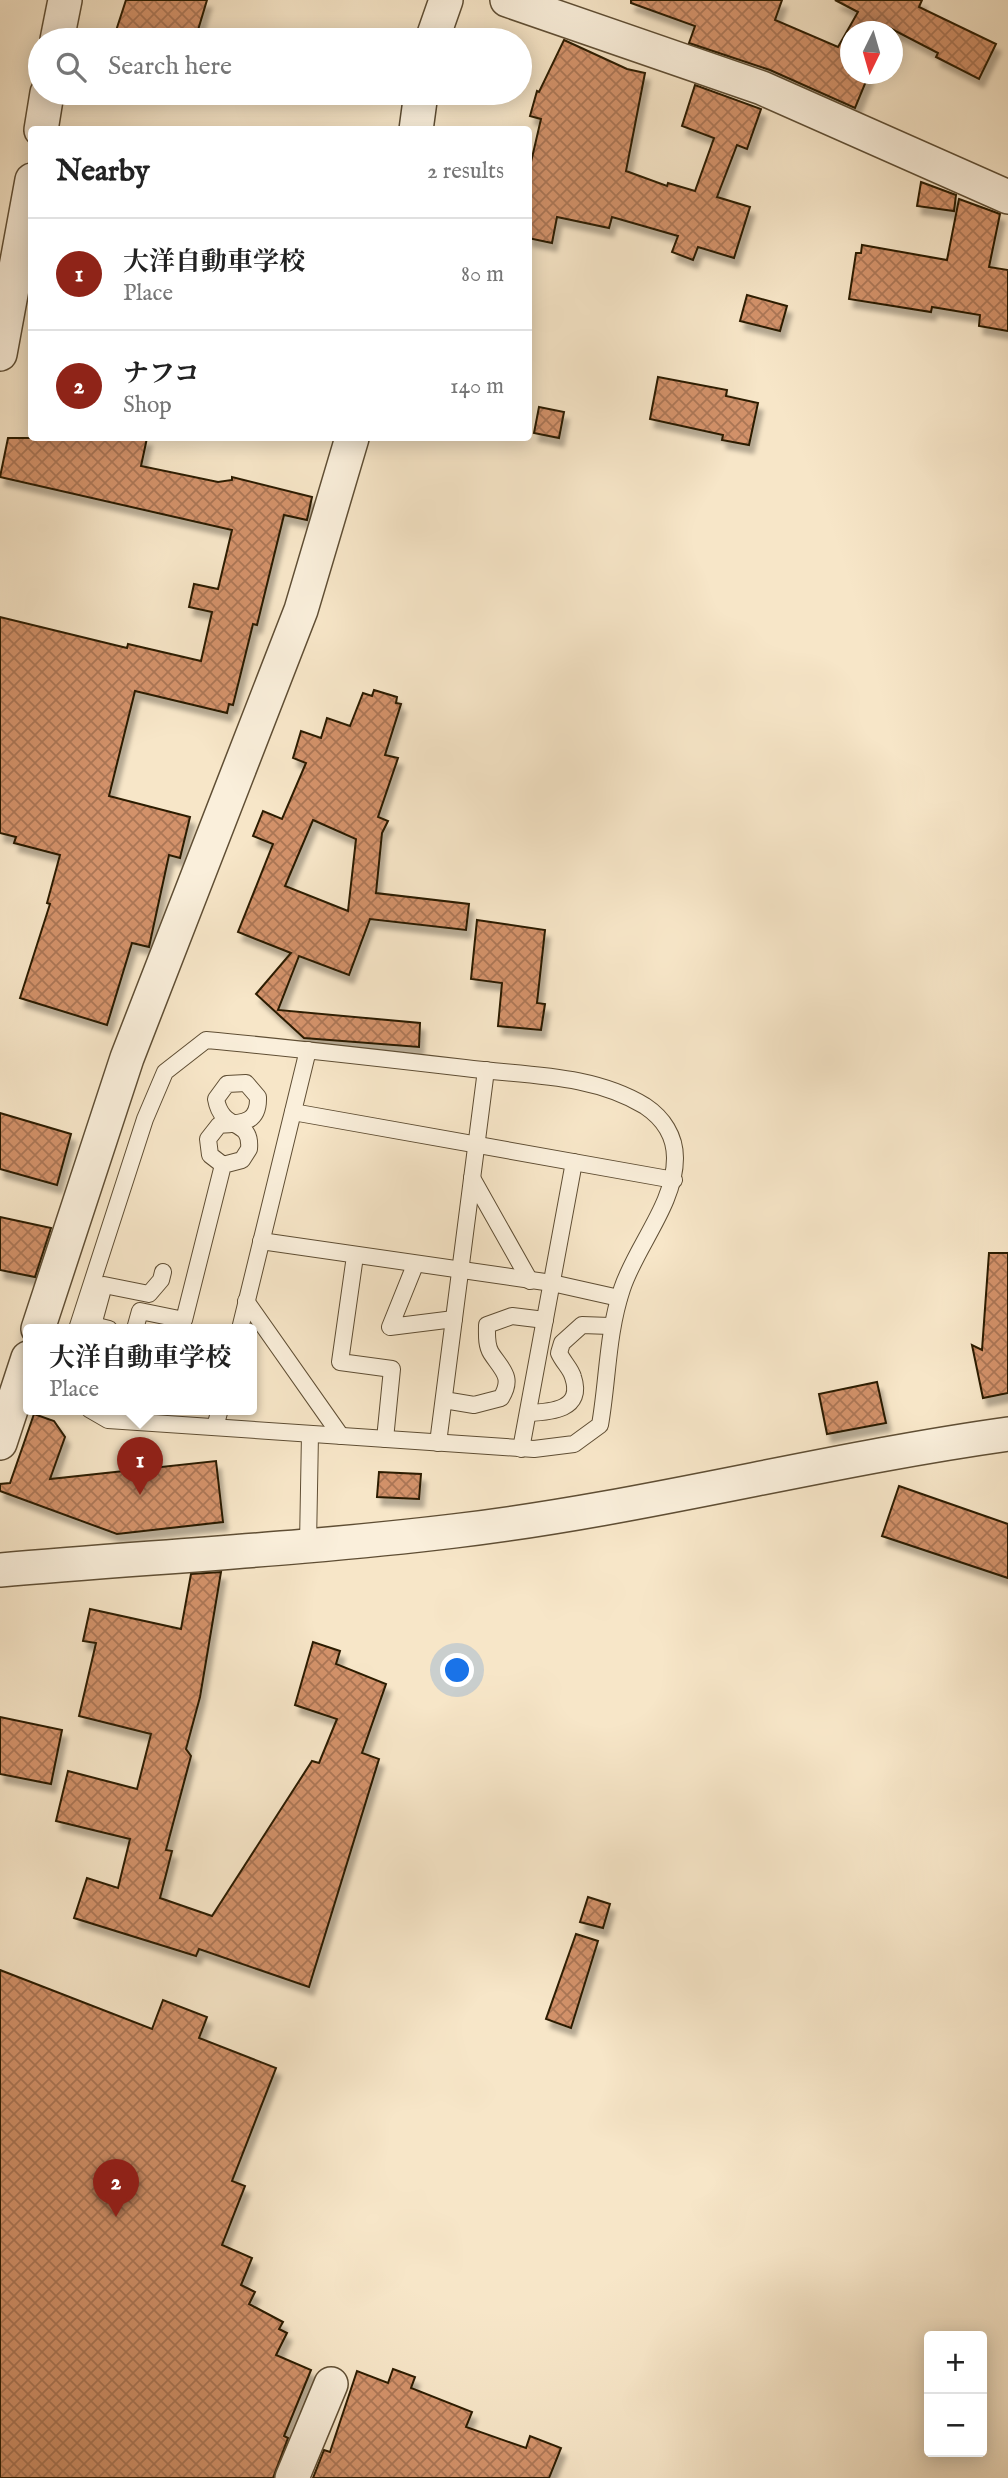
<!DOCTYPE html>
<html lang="en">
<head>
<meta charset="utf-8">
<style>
  :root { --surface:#fff; --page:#f6f6f6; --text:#222; --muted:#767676; --line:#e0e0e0; --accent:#8f2418 }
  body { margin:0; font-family:"IM FELL English","Noto Serif JP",serif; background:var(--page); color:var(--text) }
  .controls { position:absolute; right:21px; bottom:21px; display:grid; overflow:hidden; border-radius:7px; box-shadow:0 4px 18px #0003 }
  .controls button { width:63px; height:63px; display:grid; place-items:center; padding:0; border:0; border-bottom:2px solid var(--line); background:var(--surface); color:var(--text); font:35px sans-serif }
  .compass { position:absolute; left:840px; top:21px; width:63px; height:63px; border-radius:50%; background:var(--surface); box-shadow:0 4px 18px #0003; rotate:185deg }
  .you { position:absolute; left:458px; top:1671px; width:24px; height:24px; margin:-18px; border:5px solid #fff; border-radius:50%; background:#1a73e8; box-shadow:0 0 0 10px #1a73e833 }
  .badge { display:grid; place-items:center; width:46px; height:46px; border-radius:50%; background:var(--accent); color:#fff; font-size:23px; font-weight:700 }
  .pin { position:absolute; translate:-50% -58px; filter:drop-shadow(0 2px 4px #0008) }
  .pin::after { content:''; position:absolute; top:37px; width:24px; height:21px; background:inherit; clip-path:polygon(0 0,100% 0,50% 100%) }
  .popup { position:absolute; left:23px; top:1324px; width:234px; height:91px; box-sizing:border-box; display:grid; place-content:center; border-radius:7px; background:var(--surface); filter:drop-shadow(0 2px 5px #0005); font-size:23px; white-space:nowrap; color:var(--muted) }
  .popup b { font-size:26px; color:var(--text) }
  .popup::after { content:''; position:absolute; left:50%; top:100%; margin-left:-14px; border:14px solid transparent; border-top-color:var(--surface) }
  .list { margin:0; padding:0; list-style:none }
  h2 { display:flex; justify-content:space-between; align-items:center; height:91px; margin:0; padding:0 28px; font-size:30px }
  h2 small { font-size:23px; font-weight:400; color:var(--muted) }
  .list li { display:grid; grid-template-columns:46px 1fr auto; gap:21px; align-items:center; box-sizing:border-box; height:112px; padding:0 28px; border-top:2px solid var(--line) }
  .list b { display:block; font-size:26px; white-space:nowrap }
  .list p { margin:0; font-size:23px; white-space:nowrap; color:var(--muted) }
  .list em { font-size:23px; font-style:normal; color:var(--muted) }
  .icon { flex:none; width:38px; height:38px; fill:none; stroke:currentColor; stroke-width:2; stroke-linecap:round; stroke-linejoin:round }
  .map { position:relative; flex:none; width:1008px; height:2478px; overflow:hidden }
  .search { position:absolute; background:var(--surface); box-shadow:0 4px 18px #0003; left:28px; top:28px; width:504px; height:77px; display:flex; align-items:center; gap:18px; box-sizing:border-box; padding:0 24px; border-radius:38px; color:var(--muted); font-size:26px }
  .panel { position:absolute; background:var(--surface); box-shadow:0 4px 18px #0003; left:28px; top:126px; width:504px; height:315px; border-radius:7px }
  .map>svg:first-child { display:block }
  .building { fill:url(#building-cross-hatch); stroke:#2c1b03; stroke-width:2; fill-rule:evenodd; filter:url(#shadow) }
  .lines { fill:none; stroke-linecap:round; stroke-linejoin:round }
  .lane-casing { stroke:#5f4e34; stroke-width:18 }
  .street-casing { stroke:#5f4e34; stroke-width:36 }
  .lane { stroke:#faefdb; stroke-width:16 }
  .street { stroke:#faefdb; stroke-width:33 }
</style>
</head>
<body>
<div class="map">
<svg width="1008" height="2478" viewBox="0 0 1008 2478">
  <defs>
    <pattern id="building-cross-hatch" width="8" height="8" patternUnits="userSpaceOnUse" patternTransform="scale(1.75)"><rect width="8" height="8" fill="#d3926a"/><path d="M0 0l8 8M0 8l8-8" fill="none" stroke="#ab7655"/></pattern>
    <filter id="shadow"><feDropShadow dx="4.5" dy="8" stdDeviation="2" flood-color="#0004"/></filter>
  </defs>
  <rect width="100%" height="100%" fill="#f7e6c8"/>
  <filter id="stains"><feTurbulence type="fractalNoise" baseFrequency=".00286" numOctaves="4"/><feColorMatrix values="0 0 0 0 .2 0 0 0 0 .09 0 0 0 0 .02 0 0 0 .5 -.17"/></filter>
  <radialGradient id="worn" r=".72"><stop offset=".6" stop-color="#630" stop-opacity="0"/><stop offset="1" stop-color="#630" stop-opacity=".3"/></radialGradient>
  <g class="building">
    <polygon points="126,0 207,0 195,40 113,40"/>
    <polygon points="631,0 782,0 775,20 838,47 858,12 835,0 922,0 919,7 996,44 979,79 936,57 938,53 888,27 887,32 850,32 850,74 869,74 855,108 770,70 689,43 695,26 631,3"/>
    <polygon points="564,40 627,69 645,73 626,171 667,186 668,183 695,191 714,138 682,126 695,85 761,109 747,149 737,145 717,197 750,207 734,258 698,247 693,260 672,252 678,236 612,217 609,228 557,217 552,243 528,238 528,175 541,119 530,116 537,91 539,92"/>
    <polygon points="921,182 956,195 954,211 917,206"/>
    <polygon points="959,199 1000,214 989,267 1008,270 1008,331 979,326 980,315 932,307 931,312 849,299 856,253 861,253 862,245 947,260"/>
    <polygon points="747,295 787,306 780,331 740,321"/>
    <polygon points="658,377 727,390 726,396 758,403 749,445 722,440 723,435 650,419"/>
    <polygon points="539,407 564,412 559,438 534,433"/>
    <polygon points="8,438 147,438 141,466 218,482 232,480 232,477 312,497 307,520 284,515 257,625 253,624 233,705 229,704 227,713 135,691 109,796 190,817 180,858 169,855 149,947 132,943 107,1025 20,998 50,904 47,903 60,855 14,843 16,837 0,833 0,617 127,648 128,644 201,661 212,612 189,607 194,584 218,589 232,530 0,477"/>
    <path d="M374,690L397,697L396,703L401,704L385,755L398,758L378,817L388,821L382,833L376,893L469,904L466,930L370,919L349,975L299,956L278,1010L420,1023L419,1047L304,1038L256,994L291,953L238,932L273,844L253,836L263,811L282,819L306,763L293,758L301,731L321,738L327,718L350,726L363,693L372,696ZM313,820L356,839L348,911L285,886Z"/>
    <polygon points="477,920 545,930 537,1003 545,1004 541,1030 498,1026 502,983 471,979"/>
    <polygon points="0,1113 71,1134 57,1185 0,1169"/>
    <polygon points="0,1217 51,1228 35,1277 0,1270"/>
    <polygon points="989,1253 1008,1253 1008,1393 983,1398 972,1345 982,1350"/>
    <polygon points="877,1382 886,1423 827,1434 819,1394"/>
    <polygon points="34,1414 54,1421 65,1437 50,1479 216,1461 223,1522 117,1534 0,1491 0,1484 10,1483"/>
    <polygon points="379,1472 421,1474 419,1499 377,1497"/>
    <polygon points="899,1486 1008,1524 1008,1578 882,1536"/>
    <polygon points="221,1572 200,1697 186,1749 191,1756 166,1850 172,1851 160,1898 212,1916 312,1761 319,1763 337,1719 295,1705 313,1642 340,1651 336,1664 386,1684 362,1753 379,1759 309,1987 199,1949 196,1956 74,1918 87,1878 118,1888 130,1839 56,1821 68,1771 137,1789 151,1734 79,1716 96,1643 83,1641 90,1609 181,1629 191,1574"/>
    <polygon points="0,1717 62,1730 51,1784 0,1774"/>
    <polygon points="588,1897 610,1904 603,1928 580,1922"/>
    <polygon points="576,1934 598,1941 571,2028 546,2019"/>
    <polygon points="0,1970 152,2029 163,2000 207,2017 199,2038 276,2068 232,2181 245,2186 222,2245 252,2258 241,2285 255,2292 249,2304 283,2322 279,2329 287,2333 276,2355 311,2370 284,2436 288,2438 273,2478 0,2478"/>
    <polygon points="393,2369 415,2377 411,2388 472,2412 466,2427 526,2448 530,2436 561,2448 549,2478 313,2478 324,2450 330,2452 357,2371 388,2383"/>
  </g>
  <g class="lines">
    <defs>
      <g id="lane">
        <polyline points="293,1112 674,1180"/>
        <polyline points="472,1178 530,1281"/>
        <polyline points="261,1241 552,1283 619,1298"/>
        <polyline points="355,1256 340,1362 392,1369 385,1439"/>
        <polyline points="415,1265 390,1327 454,1319"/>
        <polyline points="246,1301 341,1436"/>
        <path d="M77,1329L145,1119L165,1072L206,1040C293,1048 379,1058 465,1068C524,1076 591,1073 645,1106C663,1118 675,1136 675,1158C675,1204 636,1246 622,1289C607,1334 608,1379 600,1425L574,1444L534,1449L108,1420L89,1409"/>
        <polyline points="109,1329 93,1325 104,1285 149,1294 161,1280 163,1272"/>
        <path d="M135,1329L140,1311L184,1320L223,1165L242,1160L249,1149C252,1117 222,1133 216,1099L227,1084L246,1083L258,1097C259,1124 241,1123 219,1125L208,1139L210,1155L223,1165"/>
        <polyline points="240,1329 308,1050"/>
        <path d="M444,1400L474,1405L501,1398C514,1377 502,1370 491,1353C486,1345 487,1334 487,1325L512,1316L545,1320"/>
        <path d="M528,1413C551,1412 584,1410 573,1377C571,1369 563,1362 559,1353L562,1343L582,1325L610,1326"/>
        <polyline points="215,1427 220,1409"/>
        <polyline points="438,1443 486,1070"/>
        <polyline points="521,1449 574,1162"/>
        <polyline points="308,1544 310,1434"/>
      </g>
      <g id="street">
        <polyline points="507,0 762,88 1008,197"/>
        <polyline points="57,40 65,0"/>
        <polyline points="432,40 446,0"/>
        <polyline points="41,130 47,93"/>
        <polyline points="416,130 421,93"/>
        <polyline points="0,354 32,180"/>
        <polyline points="38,1329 127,1058 301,610 352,438"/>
        <polyline points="0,1443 28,1358"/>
        <path d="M0,1570C151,1557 304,1549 454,1531C641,1509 822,1460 1008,1434"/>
        <polyline points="292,2478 331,2384"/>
      </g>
    </defs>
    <use href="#lane" class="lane-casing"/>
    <use href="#street" class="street-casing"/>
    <use href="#lane" class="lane"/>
    <use href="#street" class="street"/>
  </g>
  <rect width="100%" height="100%" filter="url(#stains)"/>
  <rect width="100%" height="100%" fill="url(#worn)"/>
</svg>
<div class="controls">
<button>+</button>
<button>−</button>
</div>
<svg class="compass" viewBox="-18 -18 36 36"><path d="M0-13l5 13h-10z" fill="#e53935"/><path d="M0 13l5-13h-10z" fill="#767676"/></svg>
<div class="you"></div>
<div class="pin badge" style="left:140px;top:1495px">1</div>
<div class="popup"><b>大洋自動車学校</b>Place</div>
<div class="pin badge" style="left:116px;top:2217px">2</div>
<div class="search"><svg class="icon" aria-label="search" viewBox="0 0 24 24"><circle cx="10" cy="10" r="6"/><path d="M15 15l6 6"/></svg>Search here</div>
<section class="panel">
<h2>Nearby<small>2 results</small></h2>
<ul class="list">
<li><span class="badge">1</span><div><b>大洋自動車学校</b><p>Place</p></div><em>80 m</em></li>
<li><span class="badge">2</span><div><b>ナフコ</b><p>Shop</p></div><em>140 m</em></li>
</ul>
</section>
</div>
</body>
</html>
